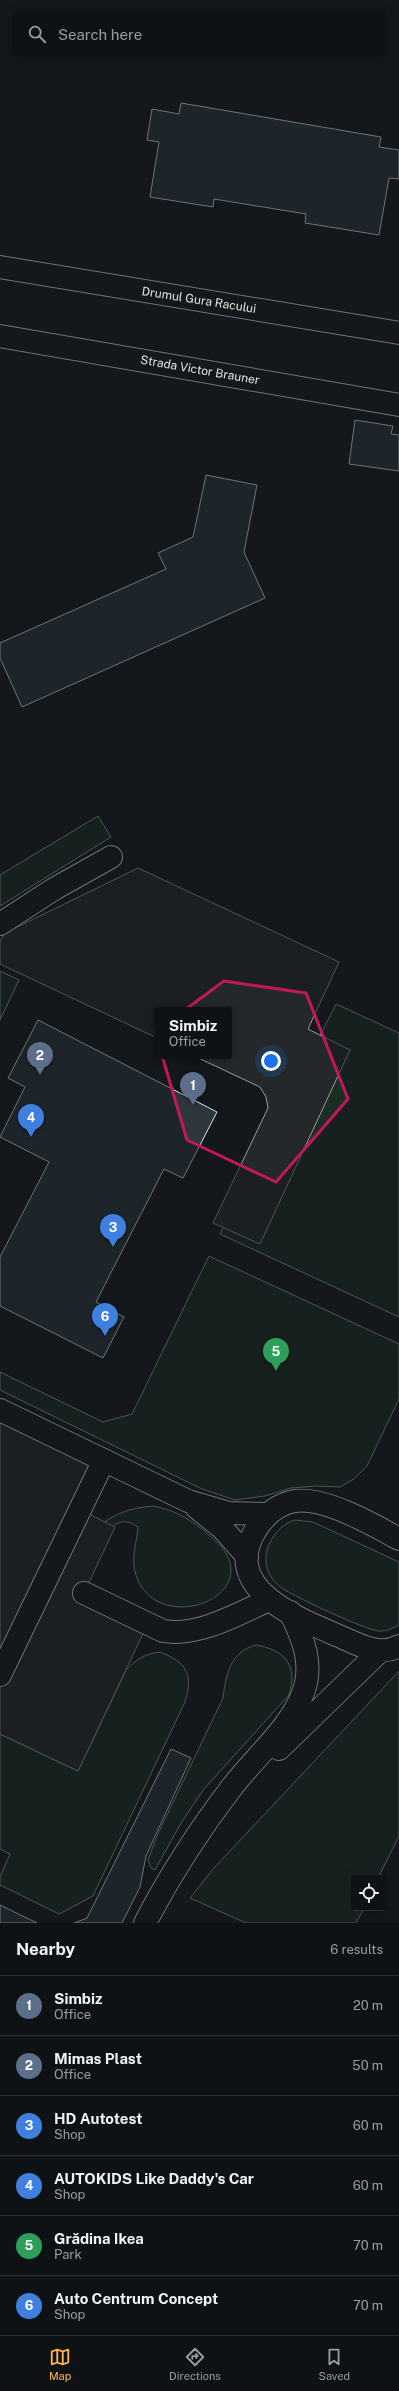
<!DOCTYPE html>
<html lang="en">
<head>
<meta charset="utf-8">
<style>
  :root { --surface:#0f1215; --page:#1d2022; --text:#f1f3f6; --muted:#9b9ea0; --line:#2f3234; --accent:#ffb74d }
  body { margin:0; font-family:"Public Sans",sans-serif; background:var(--page); color:var(--text) }
  .controls { position:absolute; right:12px; bottom:12px; display:grid; overflow:hidden; border-radius:4px; box-shadow:0 4px 16px #0002 }
  .controls button { width:36px; height:36px; display:grid; place-items:center; padding:0; border:0; border-bottom:1px solid var(--line); background:var(--surface); color:var(--text); font:20px sans-serif }
  .you { position:absolute; left:271px; top:1061px; width:14px; height:14px; margin:-10px; border:3px solid #fff; border-radius:50%; background:#1a73e8; box-shadow:0 0 0 6px #1a73e833 }
  .badge { display:grid; place-items:center; width:26px; height:26px; border-radius:50%; background:var(--accent); color:#fff; font-size:13px; font-weight:700 }
  .pin { position:absolute; translate:-50% -33px; filter:drop-shadow(0 1px 2px #0008) }
  .pin::after { content:''; position:absolute; top:21px; width:14px; height:12px; background:inherit; clip-path:polygon(0 0,100% 0,50% 100%) }
  .popup { position:absolute; left:154px; top:1007px; width:78px; height:52px; box-sizing:border-box; display:grid; place-content:center; border-radius:4px; background:var(--surface); filter:drop-shadow(0 1px 3px #0005); font-size:13px; white-space:nowrap; color:var(--muted) }
  .popup b { font-size:15px; color:var(--text) }
  .popup::after { content:''; position:absolute; left:50%; top:100%; margin-left:-8px; border:8px solid transparent; border-top-color:var(--surface) }
  .list { margin:0; padding:0; list-style:none }
  h2 { display:flex; justify-content:space-between; align-items:center; height:52px; margin:0; padding:0 16px; font-size:17px }
  h2 small { font-size:13px; font-weight:400; color:var(--muted) }
  .list li { display:grid; grid-template-columns:26px 1fr auto; gap:12px; align-items:center; box-sizing:border-box; height:60px; padding:0 16px; border-top:1px solid var(--line) }
  .list b { display:block; font-size:15px; white-space:nowrap }
  .list p { margin:0; font-size:13px; white-space:nowrap; color:var(--muted) }
  .list em { font-size:13px; font-style:normal; color:var(--muted) }
  .icon { flex:none; width:22px; height:22px; fill:none; stroke:currentColor; stroke-width:2; stroke-linecap:round; stroke-linejoin:round }
  .map { position:relative; flex:none; width:399px; height:1923px; overflow:hidden }
  .search { position:absolute; background:var(--surface); box-shadow:0 4px 16px #0002; left:12px; right:12px; top:12px; height:44px; display:flex; align-items:center; gap:10px; box-sizing:border-box; padding:0 14px; border-radius:4px; color:var(--muted); font-size:15px }
  .sheet { height:412px; background:var(--surface) }
  nav { display:flex; justify-content:space-around; align-items:center; box-sizing:border-box; height:56px; border-top:1px solid var(--line); background:var(--surface); font-size:11px; color:var(--muted) }
  nav a { display:grid; justify-items:center; gap:2px }
  nav .on { color:var(--accent) }
  .map>svg:first-child { display:block }
  .green { fill:#1a2d24; stroke:#939e99 }
  .parking { fill:#24282b; stroke:#939e99 }
  .building { fill:#2c363c; stroke:#d8e6dc }
  .lines { fill:none; stroke-linecap:round; stroke-linejoin:round }
  .minor-casing { stroke:#d8e6dc; stroke-width:24 }
  .minor { stroke:#14181c; stroke-width:22 }
  .marked { fill:none; stroke:#c2185b; stroke-width:3; stroke-linejoin:round }
  .labels { text-anchor:middle; dominant-baseline:central; stroke-width:3; stroke-linejoin:round; paint-order:stroke }
  .street-label { font-size:12px; fill:#d8e6dc; stroke:#14181c }
</style>
</head>
<body>
<div class="map">
<svg width="399" height="1923" viewBox="0 0 399 1923">
  <rect width="100%" height="100%" fill="#14181c"/>
  <g class="green">
    <polygon points="98,816 111,837 0,906 0,875"/>
    <polygon points="0,971 19,980 0,1020"/>
    <polygon points="336,1004 399,1033 399,1317 220,1234"/>
    <polygon points="209,1256 399,1344 399,1399 367,1466 354,1479 340,1487 316,1486 291,1488 265,1496 235,1500 202,1489 0,1390 0,1372 103,1422 132,1414"/>
    <path d="M153,1506C175,1510 192,1520 209,1535C215,1541 223,1547 227,1555C252,1604 151,1634 135,1572C131,1556 137,1542 138,1527C126,1519 116,1520 108,1533L95,1529C113,1514 129,1508 153,1506Z"/>
    <path d="M294,1520L313,1522L399,1562V1625C393,1628 386,1632 379,1631C365,1630 290,1595 279,1586C254,1565 268,1530 294,1520Z"/>
    <path d="M256,1645C286,1650 298,1666 289,1695L204,1789L181,1823L155,1870L151,1868L148,1860L157,1836L223,1698C226,1674 230,1652 256,1645Z"/>
    <path d="M160,1652C186,1662 194,1674 185,1702L93,1896L59,1914L0,1885V1877L10,1854L0,1849V1734L78,1771L126,1670C137,1659 144,1654 160,1652Z"/>
    <polygon points="399,1671 399,1836 378,1878 354,1878 354,1908 364,1908 356,1923 246,1923 190,1898 214,1868"/>
  </g>
  <g class="parking">
    <polygon points="138,868 339,962 308,1029 350,1050 260,1244 213,1223 268,1108 266,1097 260,1087 194,1056 229,1056 229,1010 157,1010 157,1038 0,964 0,941 5,933"/>
    <polygon points="0,1402 115,1457 87,1513 115,1527 84,1593 148,1623 78,1771 0,1734"/>
  </g>
  <g class="building">
    <polygon points="181,103 381,137 379,147 399,150 399,179 389,178 379,235 305,223 306,214 214,199 213,207 150,197 159,142 147,140 152,109 179,114"/>
    <polygon points="355,420 393,426 391,434 399,435 399,471 349,464"/>
    <polygon points="206,475 257,485 244,552 265,598 22,707 0,658 0,643 166,569 158,553 193,537"/>
    <polygon points="38,1020 217,1112 183,1178 164,1169 96,1302 124,1317 103,1358 0,1306 0,1257 49,1162 0,1137 25,1087 8,1078"/>
    <polygon points="171,1749 191,1758 146,1856 140,1887 122,1923 74,1923 87,1918"/>
    <polygon points="0,1905 37,1923 0,1923"/>
  </g>
  <g class="lines">
    <defs>
      <g id="minor">
        <polyline points="0,267 399,333"/>
        <polyline points="0,336 399,405"/>
        <polyline points="0,924 54,889 111,857"/>
        <polyline points="0,1410 188,1501 229,1513 268,1514"/>
        <polyline points="197,1508 222,1528 247,1556"/>
        <path d="M399,1539C374,1525 325,1497 295,1501C277,1504 264,1516 255,1531C221,1589 297,1618 339,1636C357,1644 380,1657 399,1646"/>
        <path d="M84,1593L163,1631C199,1637 237,1614 269,1600"/>
        <polyline points="0,1675 104,1460"/>
        <polyline points="279,1749 380,1651"/>
        <path d="M145,1923C170,1875 199,1830 232,1787C254,1758 291,1727 303,1693C314,1664 303,1638 290,1612"/>
      </g>
    </defs>
    <use href="#minor" class="minor-casing"/>
    <use href="#minor" class="minor"/>
  </g>
  <path d="M0 0H399V1923H0ZM224,981L306,993L348,1099L276,1182L187,1140L155,1032Z" fill="#14181c" fill-opacity=".55" fill-rule="evenodd"/>
  <path class="marked" d="M224,981L306,993L348,1099L276,1182L187,1140L155,1032Z"/>
  <g class="labels">
    <g class="street-label">
      <text transform="translate(199 300) rotate(9)">Drumul Gura Racului</text>
      <text transform="translate(200 370) rotate(10)">Strada Victor Brauner</text>
    </g>
  </g>
</svg>
<div class="controls">
<button><svg class="icon" aria-label="locate" viewBox="0 0 24 24"><circle cx="12" cy="12" r="6"/><path d="M12 2v4M12 18v4M2 12h4M18 12h4"/></svg></button>
</div>
<div class="you"></div>
<div class="pin badge" style="left:193px;top:1105px;background:#5c6f8a">1</div>
<div class="popup"><b>Simbiz</b>Office</div>
<div class="pin badge" style="left:40px;top:1075px;background:#5c6f8a">2</div>
<div class="pin badge" style="left:113px;top:1247px;background:#3f7fe0">3</div>
<div class="pin badge" style="left:31px;top:1137px;background:#3f7fe0">4</div>
<div class="pin badge" style="left:276px;top:1371px;background:#2e9e5b">5</div>
<div class="pin badge" style="left:105px;top:1336px;background:#3f7fe0">6</div>
<div class="search"><svg class="icon" aria-label="search" viewBox="0 0 24 24"><circle cx="10" cy="10" r="6"/><path d="M15 15l6 6"/></svg>Search here</div>
</div>
<section class="sheet">
<h2>Nearby<small>6 results</small></h2>
<ul class="list">
<li><span class="badge" style="background:#5c6f8a">1</span><div><b>Simbiz</b><p>Office</p></div><em>20 m</em></li>
<li><span class="badge" style="background:#5c6f8a">2</span><div><b>Mimas Plast</b><p>Office</p></div><em>50 m</em></li>
<li><span class="badge" style="background:#3f7fe0">3</span><div><b>HD Autotest</b><p>Shop</p></div><em>60 m</em></li>
<li><span class="badge" style="background:#3f7fe0">4</span><div><b>AUTOKIDS Like Daddy's Car</b><p>Shop</p></div><em>60 m</em></li>
<li><span class="badge" style="background:#2e9e5b">5</span><div><b>Grădina Ikea</b><p>Park</p></div><em>70 m</em></li>
<li><span class="badge" style="background:#3f7fe0">6</span><div><b>Auto Centrum Concept</b><p>Shop</p></div><em>70 m</em></li>
</ul>
</section>
<nav>
<a class="on"><svg class="icon" aria-label="map" viewBox="0 0 24 24"><path d="M3 6l6-2 6 2 6-2v14l-6 2-6-2-6 2zM9 4v14M15 6v14"/></svg>Map</a>
<a><svg class="icon" aria-label="directions" viewBox="0 0 24 24"><path d="M12 3l9 9-9 9-9-9zM9 14v-3h6M13 9l2 2-2 2"/></svg>Directions</a>
<a><svg class="icon" aria-label="saved" viewBox="0 0 24 24"><path d="M7 4h10v16l-5-4-5 4z"/></svg>Saved</a>
</nav>
</body>
</html>
